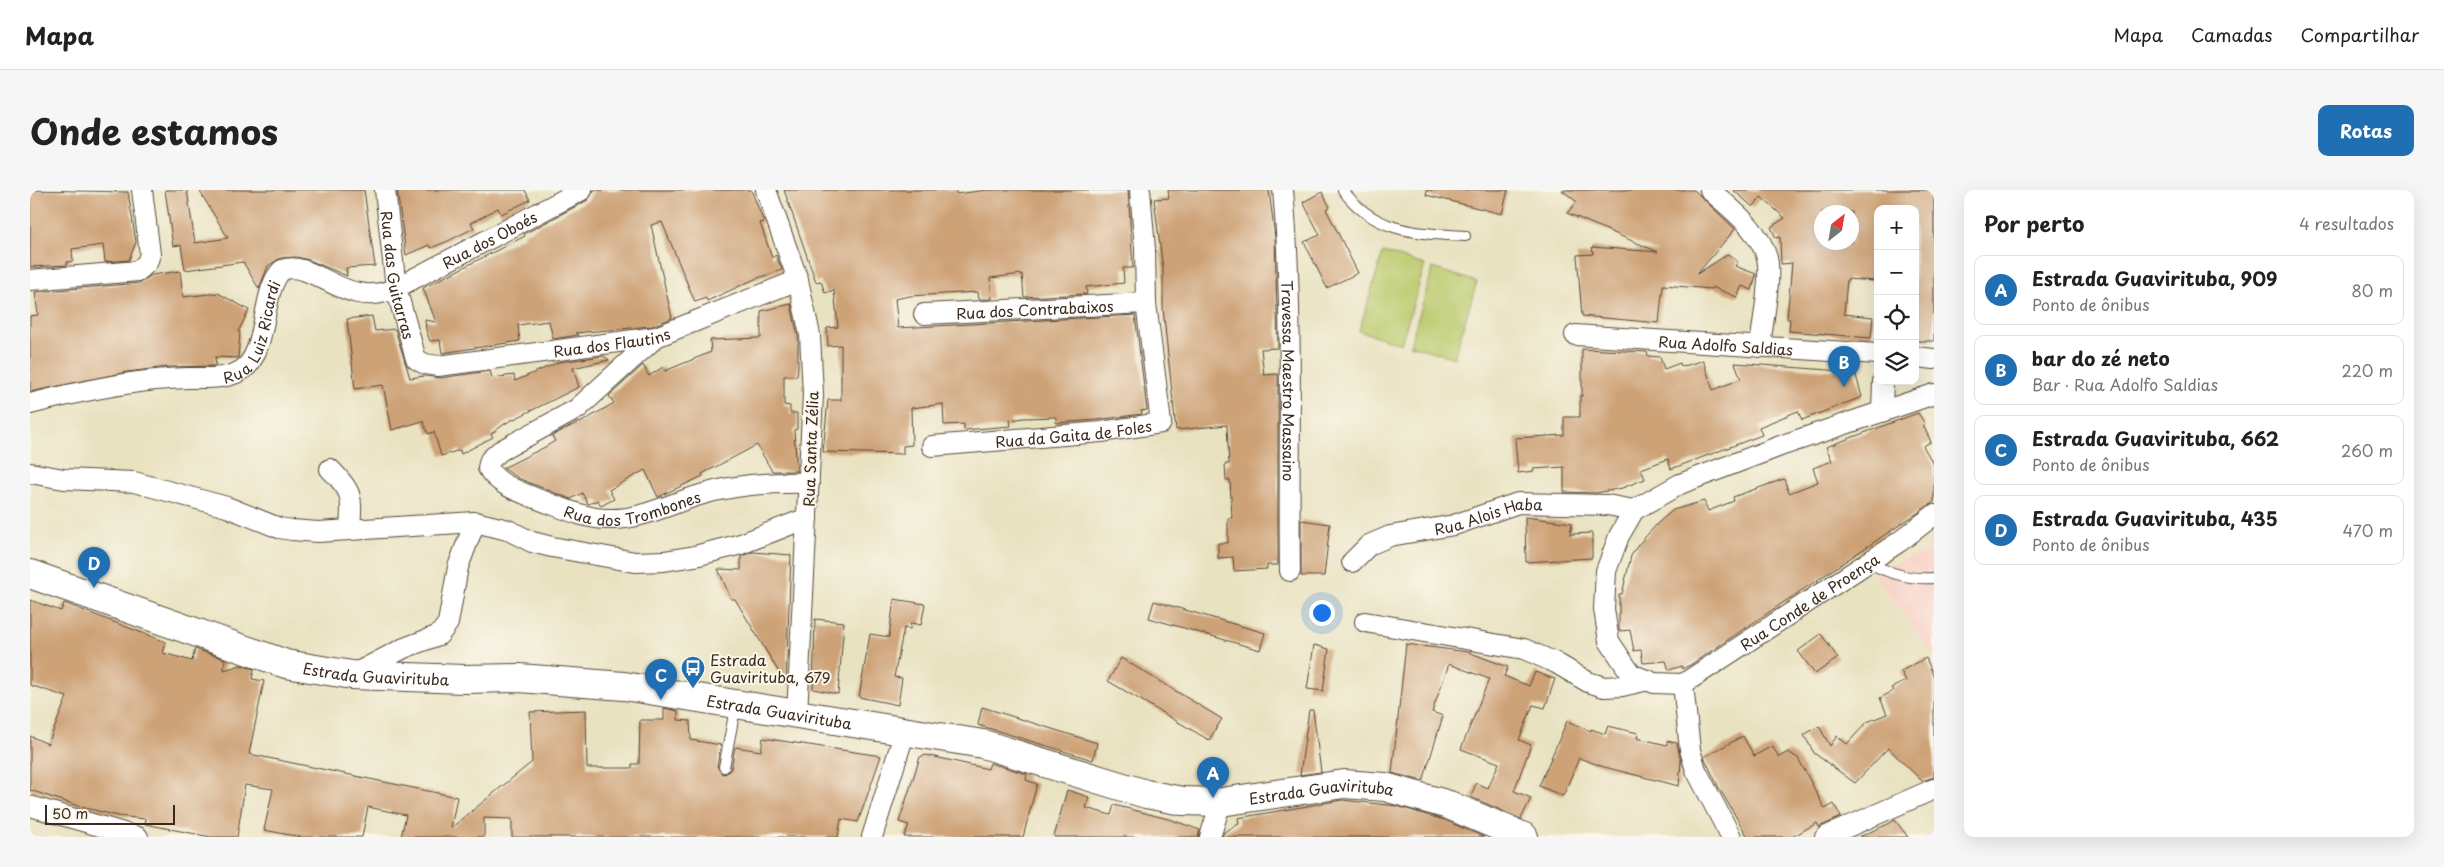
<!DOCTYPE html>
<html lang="pt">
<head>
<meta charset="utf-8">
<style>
  :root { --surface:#fff; --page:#f6f6f6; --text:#222; --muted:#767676; --line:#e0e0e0; --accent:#1f6fb2 }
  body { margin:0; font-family:"Playpen Sans",sans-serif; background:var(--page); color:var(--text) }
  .controls { position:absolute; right:15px; top:15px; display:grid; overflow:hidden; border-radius:10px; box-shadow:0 5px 20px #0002 }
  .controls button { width:45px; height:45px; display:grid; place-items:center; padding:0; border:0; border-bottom:1px solid var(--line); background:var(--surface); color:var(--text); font:25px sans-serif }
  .compass { position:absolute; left:1784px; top:15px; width:45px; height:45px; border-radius:50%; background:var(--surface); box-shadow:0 5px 20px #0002; rotate:31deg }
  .scale { position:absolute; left:15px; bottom:12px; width:130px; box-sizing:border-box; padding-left:5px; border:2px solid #3b2a1e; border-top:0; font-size:14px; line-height:18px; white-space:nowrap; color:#3b2a1e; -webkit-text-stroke:4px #fbf7ec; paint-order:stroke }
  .you { position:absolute; left:1291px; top:422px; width:18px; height:18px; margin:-12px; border:4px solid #fff; border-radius:50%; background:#1a73e8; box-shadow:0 0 0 8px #1a73e833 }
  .badge { display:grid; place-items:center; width:32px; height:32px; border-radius:50%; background:var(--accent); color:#fff; font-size:16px; font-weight:700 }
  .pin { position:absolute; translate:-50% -41px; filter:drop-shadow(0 1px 2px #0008) }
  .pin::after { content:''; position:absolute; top:26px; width:18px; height:15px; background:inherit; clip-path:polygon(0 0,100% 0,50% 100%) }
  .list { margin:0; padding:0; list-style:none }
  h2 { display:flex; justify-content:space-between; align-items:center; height:65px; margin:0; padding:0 20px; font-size:21px }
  h2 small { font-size:16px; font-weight:400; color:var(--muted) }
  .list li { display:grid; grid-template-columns:32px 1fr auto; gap:15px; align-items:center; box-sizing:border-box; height:70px; margin:0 10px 10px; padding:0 10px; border:1px solid var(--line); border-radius:10px }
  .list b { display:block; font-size:19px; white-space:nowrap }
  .list p { margin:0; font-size:16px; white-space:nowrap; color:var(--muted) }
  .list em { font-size:16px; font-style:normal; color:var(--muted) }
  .icon { flex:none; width:28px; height:28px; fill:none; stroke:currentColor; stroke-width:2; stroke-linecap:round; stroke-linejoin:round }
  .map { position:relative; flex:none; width:1904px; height:647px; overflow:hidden; border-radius:10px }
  header { display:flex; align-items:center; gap:30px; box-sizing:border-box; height:70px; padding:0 25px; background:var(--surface); border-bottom:1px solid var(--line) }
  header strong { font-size:24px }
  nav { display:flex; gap:28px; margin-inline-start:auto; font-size:18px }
  .intro { display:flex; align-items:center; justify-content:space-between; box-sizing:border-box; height:120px; padding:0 30px }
  h1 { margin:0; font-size:35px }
  .button { padding:12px 22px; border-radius:10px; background:var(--accent); color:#fff; font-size:18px; font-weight:700 }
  main { display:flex; gap:30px; padding:0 30px }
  aside { flex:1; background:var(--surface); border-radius:10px; box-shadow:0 5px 20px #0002 }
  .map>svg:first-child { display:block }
  .built { fill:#f7d1c6 }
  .green { fill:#b9c96b; stroke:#7a7a44 }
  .building { fill:#cda277; fill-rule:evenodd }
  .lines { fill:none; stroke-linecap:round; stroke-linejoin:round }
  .lane-casing { stroke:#554636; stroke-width:12 }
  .street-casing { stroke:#554636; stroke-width:22 }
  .secondary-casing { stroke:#554636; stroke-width:30 }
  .lane { stroke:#fff; stroke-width:10 }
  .street { stroke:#fff; stroke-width:20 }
  .secondary { stroke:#fff; stroke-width:28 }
  .labels { text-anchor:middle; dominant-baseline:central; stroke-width:4; stroke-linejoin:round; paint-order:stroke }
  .street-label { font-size:15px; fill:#3b2a1e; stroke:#fbf7ec }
  .poi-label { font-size:15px; fill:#3b2a1e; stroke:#fbf7ec; text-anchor:start }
</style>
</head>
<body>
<header>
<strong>Mapa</strong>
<nav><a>Mapa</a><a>Camadas</a><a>Compartilhar</a></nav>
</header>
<div class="intro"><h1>Onde estamos</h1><a class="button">Rotas</a></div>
<main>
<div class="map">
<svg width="1904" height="647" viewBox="0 0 1904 647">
  <rect width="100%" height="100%" fill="#fbf7ec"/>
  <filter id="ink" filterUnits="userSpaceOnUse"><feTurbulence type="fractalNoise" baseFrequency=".02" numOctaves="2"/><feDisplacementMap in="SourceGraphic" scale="10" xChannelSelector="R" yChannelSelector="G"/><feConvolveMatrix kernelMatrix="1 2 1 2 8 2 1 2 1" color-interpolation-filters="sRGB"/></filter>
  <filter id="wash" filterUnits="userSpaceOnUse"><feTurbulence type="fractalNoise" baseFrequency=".0096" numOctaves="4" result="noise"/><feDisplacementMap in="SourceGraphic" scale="20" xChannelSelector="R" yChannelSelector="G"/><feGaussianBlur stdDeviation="1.12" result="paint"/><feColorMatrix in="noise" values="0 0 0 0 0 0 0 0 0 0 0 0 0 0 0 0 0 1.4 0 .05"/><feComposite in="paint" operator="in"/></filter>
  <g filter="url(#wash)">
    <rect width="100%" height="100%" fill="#e9e2c1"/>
    <polygon class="built" points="1904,358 1904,467 1843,382"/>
    <g class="green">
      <polygon points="1353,62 1395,75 1371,154 1329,141"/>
      <polygon points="1403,78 1447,92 1424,168 1380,155"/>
    </g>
    <g id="blocks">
      <g class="building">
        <polygon points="0,0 98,2 106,52 99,70 75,72 73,55 42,59 43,71 37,72 37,75 0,77"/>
        <polygon points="135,0 157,0 165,53 198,48 169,0 334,0 345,76 316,78 317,86 279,70 266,67 250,68 238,76 229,99 213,72 155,80 151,55 143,56"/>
        <polygon points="367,0 495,0 500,10 471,24 468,18 441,33 444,38 418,51 401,58 399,55 376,65"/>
        <polygon points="564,0 721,0 734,32 730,33 742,68 746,65 752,80 725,89 677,111 676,108 665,112 632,32 621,35 642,128 622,136 545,143 548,145 523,149 519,131 488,135 490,151 412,163 410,150 400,151 396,140 395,130 406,132 393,98 495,46 494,44 558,10"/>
        <polygon points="754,0 926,0 926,4 957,0 1098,0 1103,78 1093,78 1094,93 1056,97 1057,104 994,107 992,84 960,88 962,109 949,109 948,102 880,106 865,109 868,138 1105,125 1117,220 1111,221 1112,224 1066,230 1026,233 1026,227 994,228 980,230 981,236 934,240 934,234 914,235 913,214 881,218 882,255 873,256 873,264 793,262 798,210 811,210 811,155 798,156 797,138 808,137 804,100 795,103 791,91 786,92"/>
        <polygon points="1138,0 1239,0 1245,48 1248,158 1231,159 1234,185 1248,184 1248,375 1237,375 1237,379 1204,381 1203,367 1188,368 1188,353 1198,353 1198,328 1202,328 1200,290 1196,290 1195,274 1199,274 1197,235 1146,240 1133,118 1133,79 1124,9 1139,8"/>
        <polygon points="1397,0 1478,0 1472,24 1396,5"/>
        <polygon points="1532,0 1664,0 1705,39 1667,84 1698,64 1708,72 1705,76 1726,84 1722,100 1712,96 1707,107 1682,97 1682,99 1633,95 1629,133 1552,126 1547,65 1563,64 1562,57 1628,62 1537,23 1547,12"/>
        <path d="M1703,0H1904V151H1885V19H1848L1845,91L1817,89L1814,124L1843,127L1841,148L1759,141L1760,129H1757L1762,73L1751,74L1750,47L1746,48L1741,37L1755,28L1731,7L1723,17ZM1792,22H1822V52H1792Z"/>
        <polygon points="1292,2 1300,17 1296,19 1328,83 1297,98 1274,52 1290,45 1273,12"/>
        <polygon points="150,81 153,107 188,103 219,120 208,142 210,142 208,168 185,167 186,176 137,177 97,182 0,202 0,126 8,125 5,102 109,93 122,85"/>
        <polygon points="761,114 768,147 768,177 767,186 754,186 754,215 760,216 760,223 767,223 767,239 764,240 767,281 742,281 727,255 672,284 673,286 628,307 615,280 579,300 584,309 571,316 568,310 558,314 552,303 541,309 490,289 473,278 515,257 525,251 522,246 549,232 550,233 584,213 579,206 613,175 619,186 633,177 635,181 681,162 680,150 731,148 731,121"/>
        <polygon points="342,126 345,141 365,139 380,188 395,186 410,188 460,181 462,188 484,185 485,191 529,172 574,166 579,170 543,178 549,197 476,233 461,244 463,247 431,264 430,260 411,266 404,242 398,244 393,231 362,240 353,195 325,199 317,129"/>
        <polygon points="1552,159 1617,162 1618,166 1630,167 1634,179 1650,173 1651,176 1658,175 1673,170 1683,200 1711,189 1705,173 1825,182 1832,207 1772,230 1768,221 1729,237 1732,245 1641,279 1638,269 1611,279 1615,289 1592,298 1566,303 1534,302 1534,277 1503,279 1504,281 1488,283 1485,248 1534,245 1534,227 1550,227 1550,206 1552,206"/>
        <polygon points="1888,223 1895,234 1893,235 1901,252 1893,256 1904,275 1904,312 1660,475 1652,479 1652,476 1639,480 1636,471 1613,473 1611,460 1604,461 1600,440 1589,441 1589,404 1592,404 1601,366 1608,355 1628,333 1643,320 1674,311 1678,321 1704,311 1703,307 1754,289 1759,303 1788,292 1783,278 1802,271 1796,257"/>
        <polygon points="1495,327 1542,333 1540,344 1562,343 1562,368 1496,372"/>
        <polygon points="1271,330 1300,334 1294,386 1271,386"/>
        <polygon points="723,362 761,365 756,494 705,409 701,409 688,379 711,380 711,366"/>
        <polygon points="864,409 895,414 891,435 881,433 880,439 874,438 864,487 872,488 868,515 829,507 840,444 859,447"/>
        <polygon points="0,410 31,421 34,413 136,452 133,463 162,471 165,459 195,469 194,480 211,475 224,479 222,489 234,491 219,564 427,607 421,638 502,572 500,522 556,520 557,578 602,578 602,574 609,574 610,530 634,530 634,518 648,521 648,530 660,531 661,550 691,555 687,576 692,584 697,583 701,579 705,557 731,561 733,548 851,566 828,632 811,629 808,647 482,647 482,629 454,628 454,647 371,647 376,625 338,617 332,647 270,647 234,640 243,599 215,595 207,647 181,647 115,634 116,629 88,626 48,616 0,600 0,546 18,554 37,507 0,495"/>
        <polygon points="1124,411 1235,443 1230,460 1119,428"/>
        <polygon points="785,429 814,432 808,504 783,499"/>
        <polygon points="1791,444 1808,468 1785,484 1768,461"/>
        <polygon points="1376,454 1438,462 1478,477 1474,486 1499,496 1505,482 1525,489 1515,518 1503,515 1489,550 1501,555 1484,601 1501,608 1491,629 1441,607 1446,593 1458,598 1469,573 1431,559 1459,489 1419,474 1402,522 1413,526 1393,591 1362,583"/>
        <polygon points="1284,455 1299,459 1293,501 1277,499"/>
        <polygon points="1091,468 1192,529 1179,550 1078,491"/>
        <polygon points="1896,468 1904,487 1904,587 1892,591 1858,558 1825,593 1784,563 1774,545 1789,536 1800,556 1807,546 1817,554 1837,532 1857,524 1850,508 1863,501 1861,498 1876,491 1871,481"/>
        <polygon points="952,517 1067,553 1063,570 948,535"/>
        <polygon points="1279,520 1283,520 1291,582 1270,585"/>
        <polygon points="1537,531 1561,541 1561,539 1575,544 1578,536 1608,543 1607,548 1637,555 1637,551 1647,553 1651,572 1649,596 1574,577 1549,568 1533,606 1509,596"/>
        <polygon points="1713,546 1724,566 1742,556 1749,567 1758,562 1768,568 1795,619 1804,614 1811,627 1789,637 1787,633 1762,647 1718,647 1689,598 1674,567"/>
        <polygon points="896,565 958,579 960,573 997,584 996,590 1007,594 993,647 874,647 879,635 869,632 890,567"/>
        <polygon points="1037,600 1059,607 1056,618 1081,625 1084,615 1142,630 1170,640 1168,647 1024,647"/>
        <polygon points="1312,610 1367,616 1414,630 1454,647 1192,647 1194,642 1209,634 1208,628"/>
        <polygon points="1865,630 1878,647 1829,647 1858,634"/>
      </g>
    </g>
  </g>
  <g filter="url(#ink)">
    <use href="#blocks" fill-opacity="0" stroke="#554636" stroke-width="1"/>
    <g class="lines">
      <defs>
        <g id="lane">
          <path d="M1313,0C1344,43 1387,43 1435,46"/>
          <path d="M1837,372C1858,383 1880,390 1904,388"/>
          <polyline points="694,577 706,514"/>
        </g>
        <g id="street">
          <path id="s1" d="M355,0L366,98L386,169L395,174L408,176L626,147L768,90"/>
          <polyline points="736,0 768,90 780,145 783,204 767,525"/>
          <path id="s2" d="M1253,0C1264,127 1258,254 1260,381"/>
          <path d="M1680,0C1700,18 1730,40 1737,68C1742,88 1732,135 1730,157"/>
          <polyline points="0,90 108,81 117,73 120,64 112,0"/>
          <path id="s3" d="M894,124L1116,113"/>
          <path id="s4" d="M1545,145L1848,164"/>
          <path id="s5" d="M626,147L547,219L470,261L460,270L458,278C468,295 488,301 505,308C528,316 554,329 578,329C611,330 639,314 670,305C705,294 742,292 779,293"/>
          <polyline points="1885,167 1904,169"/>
          <path id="s6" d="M0,214C51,201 106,189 158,188C176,188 203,190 217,176C238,153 232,99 252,80C284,68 316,122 366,98L552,0"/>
          <polyline points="1852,222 1853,191"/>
          <path id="s7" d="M902,256L1071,242L1131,233L1116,113L1115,59L1110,0"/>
          <path d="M300,279C324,303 322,307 320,340"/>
          <polyline points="0,283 34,289 104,292 197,317 249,338 262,340 288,342 445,332 478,340 502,352 522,357 605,372 634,371 665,366 711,354 777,328"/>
          <path id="s8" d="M1322,372L1339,355L1360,346L1424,335L1488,313L1577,315L1604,320"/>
          <polyline points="1335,432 1494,459 1526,473 1558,492 1574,497 1592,496 1618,490"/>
          <polyline points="322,485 374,458 409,445 418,433 428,377 445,332"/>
          <polyline points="1653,494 1624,493 1601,484 1579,451 1574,419 1576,381 1589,346 1604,320 1650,294 1753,255 1904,204"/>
          <path id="s9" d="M1653,494L1869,352L1904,325"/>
          <polyline points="1653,494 1660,560 1666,580 1701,647"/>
          <polyline points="0,616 108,647"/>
          <polyline points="842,647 875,541"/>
          <polyline points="1180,647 1191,612"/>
          <polyline points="1795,647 1904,599"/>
        </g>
        <g id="secondary">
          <path id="s10" d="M0,384L256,474L322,485L434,489L489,488L594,496L953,554L1116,604L1152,611L1191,612L1314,594L1355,597L1419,615L1494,647"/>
        </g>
      </defs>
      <use href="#lane" class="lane-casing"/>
      <use href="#street" class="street-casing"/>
      <use href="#secondary" class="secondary-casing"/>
      <use href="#lane" class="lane"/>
      <use href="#street" class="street"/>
      <use href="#secondary" class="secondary"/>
    </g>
  </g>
  <defs>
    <symbol id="bus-pin" viewBox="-11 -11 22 30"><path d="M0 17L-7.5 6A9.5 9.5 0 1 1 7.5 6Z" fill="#1f6fb2" stroke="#fbf7ec"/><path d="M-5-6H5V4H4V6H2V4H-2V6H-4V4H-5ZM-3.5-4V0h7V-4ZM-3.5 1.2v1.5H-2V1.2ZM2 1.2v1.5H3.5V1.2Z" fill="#fff"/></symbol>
  </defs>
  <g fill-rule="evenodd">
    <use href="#bus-pin" x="649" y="464" width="28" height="38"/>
  </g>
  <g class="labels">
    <g class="street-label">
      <text stroke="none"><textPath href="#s6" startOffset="551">Rua dos Oboés</textPath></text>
      <text stroke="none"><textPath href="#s1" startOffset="86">Rua das Guitarras</textPath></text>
      <text stroke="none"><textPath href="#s3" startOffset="111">Rua dos Contrabaixos</textPath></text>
      <text stroke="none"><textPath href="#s6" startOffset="254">Rua Luiz Ricardi</textPath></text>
      <text stroke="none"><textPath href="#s1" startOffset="371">Rua dos Flautins</textPath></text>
      <text stroke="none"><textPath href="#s4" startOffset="151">Rua Adolfo Saldias</textPath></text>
      <text stroke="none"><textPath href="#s2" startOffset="191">Travessa Maestro Massaino</textPath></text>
      <text stroke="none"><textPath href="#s7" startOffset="142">Rua da Gaita de Foles</textPath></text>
      <text transform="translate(780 259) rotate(-88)">Rua Santa Zélia</text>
      <text stroke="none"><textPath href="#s5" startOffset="375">Rua dos Trombones</textPath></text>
      <text stroke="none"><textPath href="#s8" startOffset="148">Rua Alois Haba</textPath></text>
      <text stroke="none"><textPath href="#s9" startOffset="151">Rua Conde de Proença</textPath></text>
      <text stroke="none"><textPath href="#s10" startOffset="362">Estrada Guavirituba</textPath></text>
      <text stroke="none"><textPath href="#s10" startOffset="768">Estrada Guavirituba</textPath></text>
      <text stroke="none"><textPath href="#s10" startOffset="1322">Estrada Guavirituba</textPath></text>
    </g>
    <g class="poi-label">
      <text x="680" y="469">Estrada<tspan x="680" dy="17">Guavirituba, 679</tspan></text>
    </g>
  </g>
</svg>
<div class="controls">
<button>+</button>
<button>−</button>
<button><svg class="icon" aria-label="locate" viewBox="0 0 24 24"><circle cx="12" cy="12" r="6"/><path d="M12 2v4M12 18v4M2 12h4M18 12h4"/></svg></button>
<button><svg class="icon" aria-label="layers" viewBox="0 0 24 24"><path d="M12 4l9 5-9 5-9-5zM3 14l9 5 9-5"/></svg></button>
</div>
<svg class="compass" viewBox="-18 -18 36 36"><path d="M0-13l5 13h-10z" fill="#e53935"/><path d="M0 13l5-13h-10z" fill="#767676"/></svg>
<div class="scale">50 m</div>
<div class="you"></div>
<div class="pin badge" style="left:1183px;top:608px">A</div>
<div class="pin badge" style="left:1814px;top:197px">B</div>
<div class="pin badge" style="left:631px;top:510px">C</div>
<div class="pin badge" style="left:64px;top:398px">D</div>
</div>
<aside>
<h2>Por perto<small>4 resultados</small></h2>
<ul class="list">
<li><span class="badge">A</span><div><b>Estrada Guavirituba, 909</b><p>Ponto de ônibus</p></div><em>80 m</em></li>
<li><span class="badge">B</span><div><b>bar do zé neto</b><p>Bar · Rua Adolfo Saldias</p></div><em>220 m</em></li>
<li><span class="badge">C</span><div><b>Estrada Guavirituba, 662</b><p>Ponto de ônibus</p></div><em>260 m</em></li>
<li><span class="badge">D</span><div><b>Estrada Guavirituba, 435</b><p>Ponto de ônibus</p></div><em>470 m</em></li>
</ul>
</aside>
</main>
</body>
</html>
